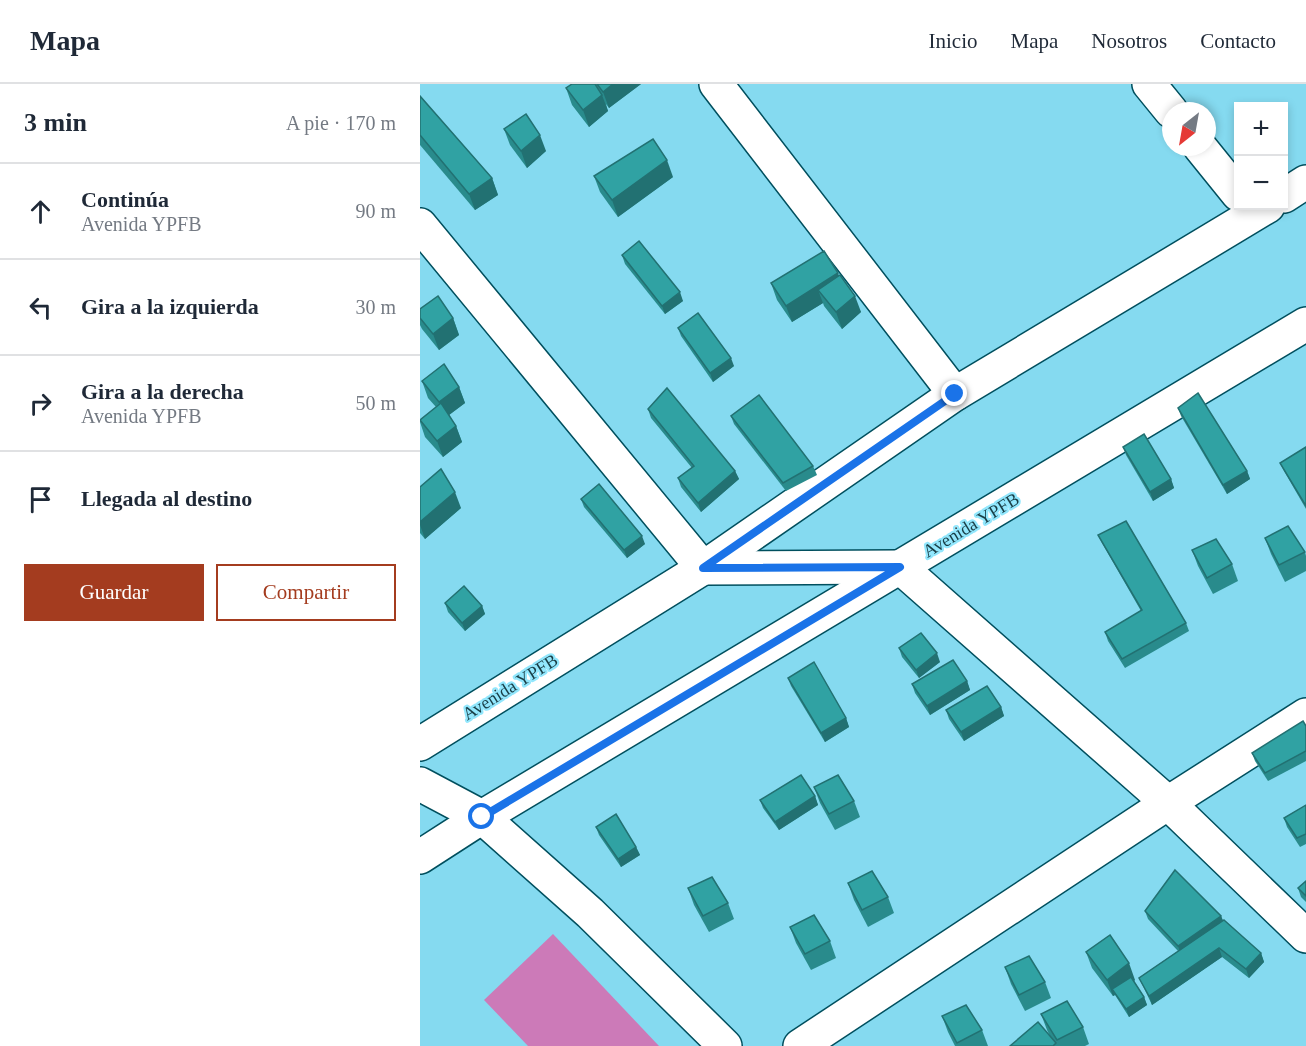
<!DOCTYPE html>
<html lang="es">
<head>
<meta charset="utf-8">
<style>
  :root { --surface:#fff; --page:#f6f6f7; --text:#1f2937; --muted:#747a83; --line:#e0e1e3; --accent:#a43c1f }
  body { margin:0; font-family:"Times New Roman",serif; background:var(--page); color:var(--text) }
  .controls { position:absolute; right:18px; top:18px; display:grid; overflow:hidden; border-radius:0px; box-shadow:0 3px 9px #0003 }
  .controls button { width:54px; height:54px; display:grid; place-items:center; padding:0; border:0; border-bottom:2px solid var(--line); background:var(--surface); color:var(--text); font:30px sans-serif }
  .compass { position:absolute; left:742px; top:18px; width:54px; height:54px; border-radius:50%; background:var(--surface); box-shadow:0 3px 9px #0003; rotate:211deg }
  .stop { position:absolute; width:18px; height:18px; margin:-14px; border:4px solid #1a73e8; border-radius:50%; background:#fff }
  .stop.end { background:#1a73e8; border-color:#fff; box-shadow:0 2px 6px #0008 }
  .list { margin:0; padding:0; list-style:none }
  h2 { display:flex; justify-content:space-between; align-items:center; height:78px; margin:0; padding:0 24px; font-size:26px }
  h2 small { font-size:20px; font-weight:400; color:var(--muted) }
  .list li { display:grid; grid-template-columns:39px 1fr auto; gap:18px; align-items:center; box-sizing:border-box; height:96px; padding:0 24px; border-top:2px solid var(--line) }
  .list b { display:block; font-size:22px; white-space:nowrap }
  .list p { margin:0; font-size:20px; white-space:nowrap; color:var(--muted) }
  .list em { font-size:20px; font-style:normal; color:var(--muted) }
  .actions { display:flex; gap:12px; padding:18px 24px }
  .actions a { flex:1; padding:14px 0; border:2px solid var(--accent); border-radius:0px; text-align:center; font-size:21px; color:var(--accent) }
  .actions .main { background:var(--accent); color:#fff }
  .icon { flex:none; width:33px; height:33px; fill:none; stroke:currentColor; stroke-width:2; stroke-linecap:round; stroke-linejoin:round }
  .map { position:relative; flex:none; width:886px; height:962px; overflow:hidden }
  header { display:flex; align-items:center; gap:36px; box-sizing:border-box; height:84px; padding:0 30px; background:var(--surface); border-bottom:2px solid var(--line) }
  header strong { font-size:28px }
  nav { display:flex; gap:33px; margin-inline-start:auto; font-size:21px }
  main { display:flex }
  aside { flex:1; background:var(--surface) }
  .map>svg:first-child { display:block }
  .green { fill:#cc7ab8 }
  .lines { fill:none; stroke-linecap:round; stroke-linejoin:round }
  .minor-casing { stroke:#004f5e; stroke-width:36 }
  .minor { stroke:#fff; stroke-width:33 }
  .wall { fill:#298b8c }
  .shaded-wall { fill:#227172 }
  .building { fill:#30a2a3; stroke:#227172; stroke-width:1.5 }
  .route { stroke:#1a73e8; stroke-width:8 }
  .labels { text-anchor:middle; dominant-baseline:central; stroke-width:4.5; stroke-linejoin:round; paint-order:stroke }
  .street-label { font-size:18px; fill:#193e46; stroke:#92e7fd }
</style>
</head>
<body>
<header>
<strong>Mapa</strong>
<nav><a>Inicio</a><a>Mapa</a><a>Nosotros</a><a>Contacto</a></nav>
</header>
<main>
<aside>
<h2>3 min<small>A pie · 170 m</small></h2>
<ul class="list">
<li><svg class="icon" aria-label="ahead" viewBox="0 0 24 24"><path d="M12 20V5M6 11l6-6 6 6"/></svg><div><b>Continúa</b><p>Avenida YPFB</p></div><em>90 m</em></li>
<li><svg class="icon" aria-label="left" viewBox="0 0 24 24"><path d="M17 20v-9H6M10 6l-5 5 5 5"/></svg><div><b>Gira a la izquierda</b></div><em>30 m</em></li>
<li><svg class="icon" aria-label="right" viewBox="0 0 24 24"><path d="M7 20v-9h11M14 6l5 5-5 5"/></svg><div><b>Gira a la derecha</b><p>Avenida YPFB</p></div><em>50 m</em></li>
<li><svg class="icon" aria-label="arrive" viewBox="0 0 24 24"><path d="M6 21V4h12l-3 4 3 4H6"/></svg><div><b>Llegada al destino</b></div></li>
</ul>
<div class="actions"><a class="main">Guardar</a><a>Compartir</a></div>
</aside>
<div class="map">
<svg width="886" height="962" viewBox="0 0 886 962">
  <rect width="100%" height="100%" fill="#85daf0"/>
  <polygon class="green" points="133,850 239,962 108,962 64,916"/>
  <g class="lines">
    <defs>
      <g id="minor">
        <polyline points="296,0 535,310"/>
        <polyline points="729,0 751,27"/>
        <polyline points="780,63 818,110"/>
        <polyline points="864,112 886,98"/>
        <polyline points="0,141 283,484"/>
        <polyline points="283,484 480,483 748,719 886,852"/>
        <polyline points="0,660 283,484 535,310 848,122"/>
        <polyline points="0,700 62,733 170,829 305,962"/>
        <polyline points="0,773 62,733 886,240"/>
        <polyline points="380,962 748,719 886,631"/>
      </g>
    </defs>
    <use href="#minor" class="minor-casing"/>
    <use href="#minor" class="minor"/>
  </g>
  <g class="wall">
    <polygon points="152,0 221,0 189,24 186,20 188,27 169,43 152,21 146,4"/>
    <polygon points="0,12 72,94 78,111 55,126 0,61"/>
    <polygon points="84,45 126,67 107,84 90,61"/>
    <polygon points="174,92 253,93 198,133 180,108"/>
    <polygon points="202,171 263,217 245,230 205,180"/>
    <polygon points="420,192 441,228 422,245 404,222 403,219 372,238 357,216 351,199"/>
    <polygon points="0,225 33,234 39,251 19,266 2,245 0,241"/>
    <polygon points="258,244 314,282 293,298 261,252"/>
    <polygon points="2,297 39,303 45,319 29,331 36,342 42,358 23,373 5,353 0,338 0,336 16,323 8,314"/>
    <polygon points="758,324 827,387 830,395 807,410 761,332"/>
    <polygon points="228,325 315,387 319,395 281,428 261,403 258,394 272,384 231,334"/>
    <polygon points="311,332 393,382 397,391 366,407 314,340"/>
    <polygon points="703,363 751,395 754,404 733,417 706,371"/>
    <polygon points="886,363 886,425 864,387 860,379"/>
    <polygon points="0,403 41,424 5,455 0,449"/>
    <polygon points="161,415 225,460 207,474 164,423"/>
    <polygon points="678,451 766,539 769,547 705,584 688,557 685,548 721,527 682,459"/>
    <polygon points="845,454 885,468 886,472 886,487 865,498 851,470"/>
    <polygon points="772,466 812,480 818,497 793,510 778,482"/>
    <polygon points="25,519 62,522 65,530 45,547 28,528"/>
    <polygon points="479,564 520,578 499,594 482,573"/>
    <polygon points="368,594 426,634 429,643 405,658 371,602"/>
    <polygon points="547,597 550,606 510,631 495,609 492,600"/>
    <polygon points="581,623 584,632 544,657 529,635 526,626"/>
    <polygon points="886,642 886,677 848,697 835,677 832,669"/>
    <polygon points="394,703 434,717 440,733 415,746 400,719"/>
    <polygon points="395,712 398,721 359,746 343,724 340,716"/>
    <polygon points="886,721 886,760 880,763 867,743 864,734"/>
    <polygon points="176,743 216,763 220,771 201,783 179,751"/>
    <polygon points="886,797 886,818 881,813 878,804"/>
    <polygon points="428,799 468,813 474,829 448,843 434,816"/>
    <polygon points="268,804 308,819 314,835 289,848 274,821"/>
    <polygon points="725,827 801,832 803,837 841,869 844,878 829,894 802,873 732,921 723,902 719,894 758,867 728,835"/>
    <polygon points="370,843 410,857 416,874 391,886 376,859"/>
    <polygon points="666,868 715,896 714,897 724,913 727,921 709,933 695,911 693,912 672,884"/>
    <polygon points="585,883 625,898 631,914 605,927 591,900"/>
    <polygon points="621,930 663,943 669,960 665,962 590,962 630,952 627,946"/>
    <polygon points="522,932 562,946 568,962 535,962 528,948"/>
  </g>
  <g class="shaded-wall">
    <polygon points="193,0 221,0 189,24 183,8"/>
    <polygon points="182,11 188,27 169,43 163,26"/>
    <polygon points="120,51 126,67 107,84 101,67"/>
    <polygon points="247,76 253,93 198,133 192,116"/>
    <polygon points="72,94 78,111 55,126 49,110"/>
    <polygon points="418,189 424,205 398,206 403,219 372,238 366,222"/>
    <polygon points="260,208 263,217 245,230 242,222"/>
    <polygon points="435,212 441,228 422,245 416,228"/>
    <polygon points="33,234 39,251 19,266 13,250"/>
    <polygon points="311,274 314,282 293,298 290,289"/>
    <polygon points="39,303 45,319 25,334 19,318"/>
    <polygon points="36,342 42,358 23,373 17,357"/>
    <polygon points="315,387 319,395 281,428 278,419"/>
    <polygon points="827,387 830,395 807,410 803,401"/>
    <polygon points="751,395 754,404 733,417 730,408"/>
    <polygon points="35,408 41,424 5,455 0,441 0,438"/>
    <polygon points="222,452 225,460 207,474 204,466"/>
    <polygon points="62,522 65,530 45,547 42,539"/>
    <polygon points="517,569 520,578 499,594 496,586"/>
    <polygon points="547,597 550,606 510,631 507,622"/>
    <polygon points="581,623 584,632 544,657 541,648"/>
    <polygon points="426,634 429,643 405,658 401,649"/>
    <polygon points="395,712 398,721 359,746 355,738"/>
    <polygon points="216,763 220,771 201,783 198,775"/>
    <polygon points="801,832 805,841 761,871 758,862"/>
    <polygon points="799,864 802,873 732,921 729,912"/>
    <polygon points="841,869 844,878 829,894 826,885"/>
    <polygon points="709,879 715,896 696,910 692,905 695,911 693,912 687,896"/>
    <polygon points="724,913 727,921 709,933 706,925"/>
  </g>
  <g class="building">
    <polygon points="152,0 175,0 182,11 163,26 146,4"/>
    <polygon points="177,0 193,0 183,8"/>
    <polygon points="0,12 72,94 49,110 0,51"/>
    <polygon points="106,30 120,51 101,67 84,45"/>
    <polygon points="233,55 247,76 192,116 174,92"/>
    <polygon points="219,157 260,208 242,222 202,171"/>
    <polygon points="404,167 418,189 366,222 351,199"/>
    <polygon points="420,191 435,212 416,228 398,206"/>
    <polygon points="18,212 33,234 13,250 0,234 0,225"/>
    <polygon points="278,229 311,274 290,289 258,244"/>
    <polygon points="24,280 39,303 19,318 2,297"/>
    <polygon points="247,304 315,387 278,419 258,394 274,382 228,325"/>
    <polygon points="778,309 827,387 803,401 758,324"/>
    <polygon points="339,311 393,382 363,399 311,332"/>
    <polygon points="21,319 36,342 17,357 0,336"/>
    <polygon points="724,350 751,395 730,408 703,363"/>
    <polygon points="886,363 886,422 860,379"/>
    <polygon points="21,385 35,408 0,438 0,403"/>
    <polygon points="179,400 222,452 204,466 161,415"/>
    <polygon points="706,437 766,539 702,575 685,548 722,526 678,451"/>
    <polygon points="868,442 885,468 859,481 845,454"/>
    <polygon points="796,455 812,480 787,494 772,466"/>
    <polygon points="44,502 62,522 42,539 25,519"/>
    <polygon points="501,549 517,569 496,586 479,564"/>
    <polygon points="533,576 547,597 507,622 492,600"/>
    <polygon points="394,578 426,634 401,649 368,594"/>
    <polygon points="567,602 581,623 541,648 526,626"/>
    <polygon points="883,637 886,642 886,667 845,689 832,669"/>
    <polygon points="381,691 395,712 355,738 340,716"/>
    <polygon points="418,691 434,717 409,730 394,703"/>
    <polygon points="886,721 886,750 877,754 864,734"/>
    <polygon points="196,730 216,763 198,775 176,743"/>
    <polygon points="755,786 801,832 758,862 725,827"/>
    <polygon points="452,787 468,813 442,826 428,799"/>
    <polygon points="292,793 308,819 283,832 268,804"/>
    <polygon points="886,797 886,812 878,804"/>
    <polygon points="394,831 410,857 385,870 370,843"/>
    <polygon points="804,836 841,869 826,885 799,864 729,912 719,894"/>
    <polygon points="690,851 709,879 687,896 666,868"/>
    <polygon points="609,872 625,898 599,911 585,883"/>
    <polygon points="711,893 724,913 706,925 692,905"/>
    <polygon points="647,917 663,943 637,956 621,930"/>
    <polygon points="546,921 562,946 537,959 522,932"/>
    <polygon points="618,938 636,959 633,962 590,962"/>
  </g>
  <g class="lines">
    <polyline class="route" points="62,733 480,483 283,484 535,310"/>
  </g>
  <g class="labels">
    <g class="street-label">
      <text transform="translate(551 441) rotate(-31)">Avenida YPFB</text>
      <text transform="translate(90 603) rotate(-32)">Avenida YPFB</text>
    </g>
  </g>
</svg>
<div class="controls">
<button>+</button>
<button>−</button>
</div>
<svg class="compass" viewBox="-18 -18 36 36"><path d="M0-13l5 13h-10z" fill="#e53935"/><path d="M0 13l5-13h-10z" fill="#747a83"/></svg>
<div class="stop" style="left:62px;top:733px"></div>
<div class="stop end" style="left:535px;top:310px"></div>
</div>
</main>
</body>
</html>
